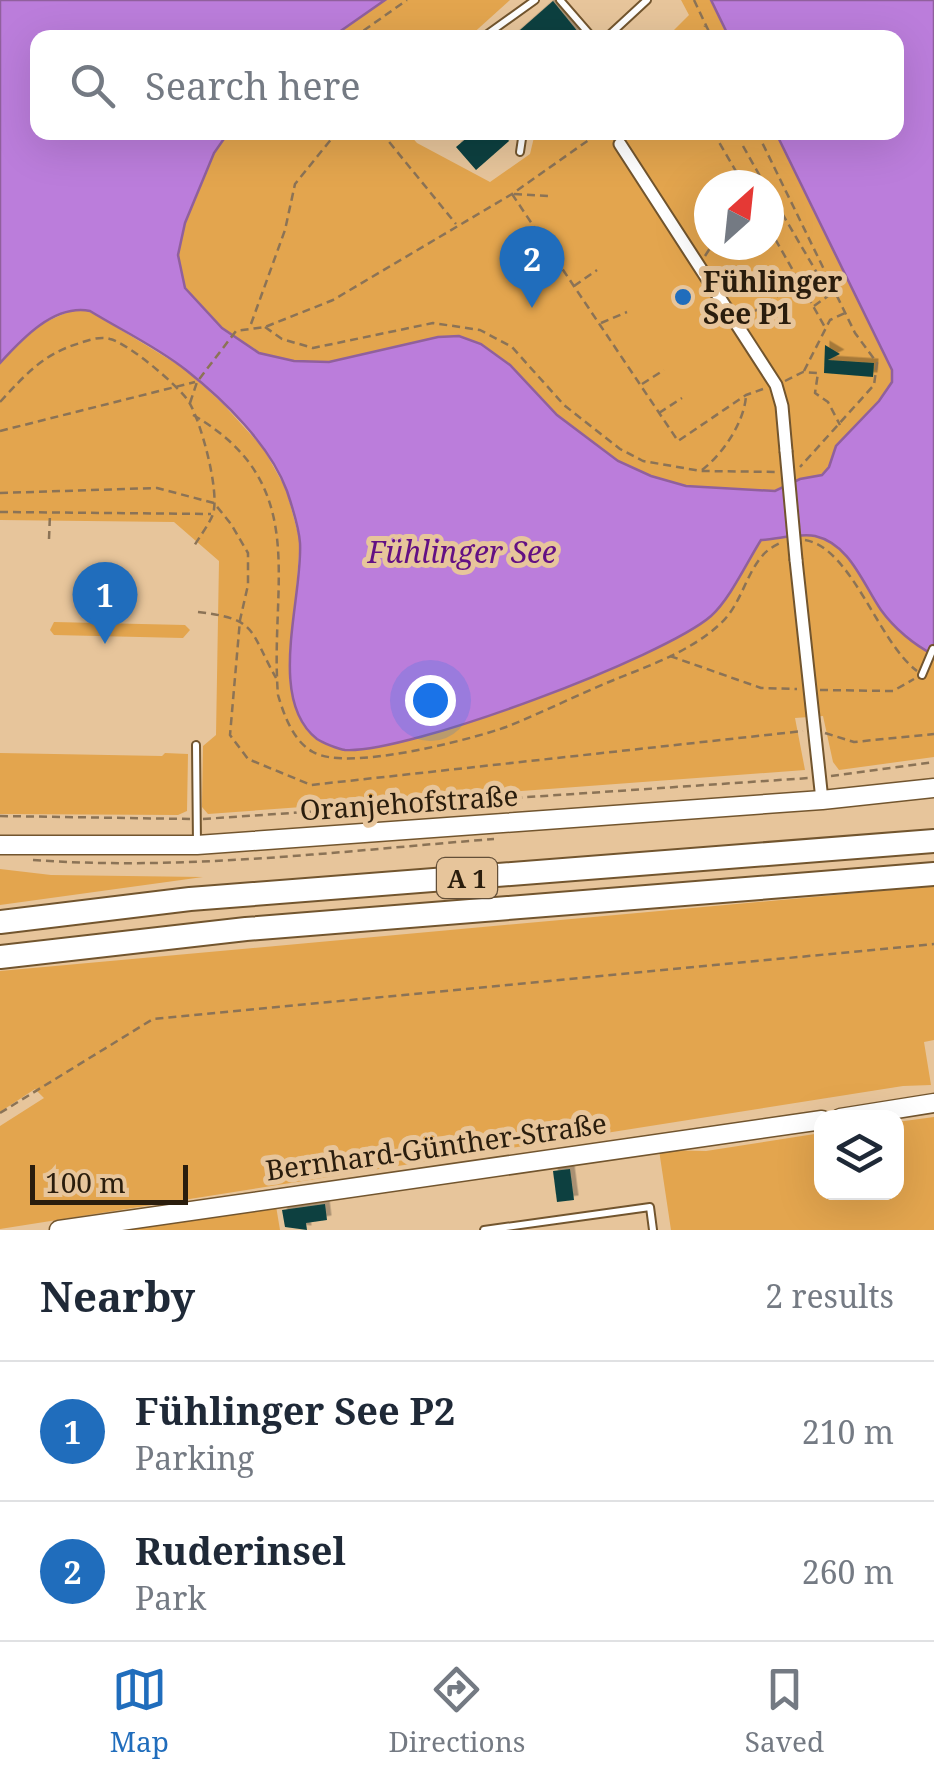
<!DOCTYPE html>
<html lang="en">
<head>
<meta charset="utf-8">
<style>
  :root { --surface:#fff; --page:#f2f2f3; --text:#1f2937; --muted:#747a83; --line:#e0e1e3; --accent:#206dbc }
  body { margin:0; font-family:"Noto Serif",serif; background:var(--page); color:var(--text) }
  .controls { position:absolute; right:30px; bottom:30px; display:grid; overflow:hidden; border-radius:20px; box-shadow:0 10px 40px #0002 }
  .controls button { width:90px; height:90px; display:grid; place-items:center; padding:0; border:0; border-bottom:2px solid var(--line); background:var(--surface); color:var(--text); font:50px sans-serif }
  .compass { position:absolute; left:694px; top:170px; width:90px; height:90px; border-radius:50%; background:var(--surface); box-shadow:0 10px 40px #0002; rotate:27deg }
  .scale { position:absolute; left:30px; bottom:25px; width:158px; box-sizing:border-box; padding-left:10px; border:5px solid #2a1d0d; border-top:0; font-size:28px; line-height:35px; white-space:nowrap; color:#2a1d0d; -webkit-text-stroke:8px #e7c59b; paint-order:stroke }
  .you { position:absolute; left:430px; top:700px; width:35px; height:35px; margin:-25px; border:8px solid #fff; border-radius:50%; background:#1a73e8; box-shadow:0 0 0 15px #1a73e833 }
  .badge { display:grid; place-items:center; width:65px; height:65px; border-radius:50%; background:var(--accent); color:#fff; font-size:32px; font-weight:700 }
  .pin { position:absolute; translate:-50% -82px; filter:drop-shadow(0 2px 5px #0008) }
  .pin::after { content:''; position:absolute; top:52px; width:35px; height:30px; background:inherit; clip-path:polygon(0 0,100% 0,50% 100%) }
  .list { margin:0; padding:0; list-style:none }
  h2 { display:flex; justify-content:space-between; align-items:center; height:130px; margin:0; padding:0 40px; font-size:42px }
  h2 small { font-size:32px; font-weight:400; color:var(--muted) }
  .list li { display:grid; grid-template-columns:65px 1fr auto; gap:30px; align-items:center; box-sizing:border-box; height:140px; padding:0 40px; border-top:2px solid var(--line) }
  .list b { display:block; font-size:38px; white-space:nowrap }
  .list p { margin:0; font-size:32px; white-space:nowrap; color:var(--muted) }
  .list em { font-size:32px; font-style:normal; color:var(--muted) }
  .icon { flex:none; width:55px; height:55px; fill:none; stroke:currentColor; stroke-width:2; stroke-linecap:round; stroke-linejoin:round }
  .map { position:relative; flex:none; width:934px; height:1230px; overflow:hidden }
  .search { position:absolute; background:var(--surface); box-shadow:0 10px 40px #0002; left:30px; right:30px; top:30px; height:110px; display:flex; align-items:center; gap:25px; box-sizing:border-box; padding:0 35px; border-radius:20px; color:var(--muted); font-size:38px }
  .sheet { height:410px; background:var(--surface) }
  nav { display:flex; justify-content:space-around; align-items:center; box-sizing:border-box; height:140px; border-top:2px solid var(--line); background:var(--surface); font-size:28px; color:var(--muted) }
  nav a { display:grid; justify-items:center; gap:5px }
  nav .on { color:var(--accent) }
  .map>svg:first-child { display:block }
  .green { fill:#e3a54e; fill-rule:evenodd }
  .water { fill:#bb7ddb; stroke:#90609d; stroke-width:2.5 }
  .building { fill:#0a4140; filter:url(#shadow) }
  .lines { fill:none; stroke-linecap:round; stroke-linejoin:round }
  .lane-casing { stroke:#72552e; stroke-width:10 }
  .street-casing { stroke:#72552e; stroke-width:15 }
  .secondary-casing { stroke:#72552e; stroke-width:21 }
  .highway-casing { stroke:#72552e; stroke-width:26 }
  .path { stroke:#8b7356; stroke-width:2.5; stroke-dasharray:8 5; stroke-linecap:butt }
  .lane { stroke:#fff; stroke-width:6 }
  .street { stroke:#fff; stroke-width:11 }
  .secondary { stroke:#fff; stroke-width:18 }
  .highway { stroke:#fff; stroke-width:22 }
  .street-bridge-casing { stroke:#72552e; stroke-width:15; stroke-linecap:butt }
  .street-bridge { stroke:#fff; stroke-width:11 }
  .poi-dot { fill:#206dbc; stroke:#e7c59b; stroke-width:4 }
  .labels { text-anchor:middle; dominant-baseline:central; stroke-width:10; stroke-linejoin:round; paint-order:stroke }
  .shield { fill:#e7c59b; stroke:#634f38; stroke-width:2.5 }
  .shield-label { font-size:25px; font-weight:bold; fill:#2a1d0d }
  .poi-label { font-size:28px; font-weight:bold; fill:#2a1d0d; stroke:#e7c59b; text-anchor:start }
  .street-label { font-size:28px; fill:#2a1d0d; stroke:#e7c59b }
  .water-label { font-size:30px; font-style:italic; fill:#631084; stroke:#e7c59b }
</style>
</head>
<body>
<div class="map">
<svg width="934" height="1230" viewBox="0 0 934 1230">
  <defs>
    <filter id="shadow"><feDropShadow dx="4.5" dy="-4.5" stdDeviation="0" flood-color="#0004"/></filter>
  </defs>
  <rect width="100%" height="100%" fill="#e7c59b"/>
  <g class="green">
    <polygon points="385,0 510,0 469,37 332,38"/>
    <polygon points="681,0 711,0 729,37 667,37 689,15"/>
    <path d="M228,133H408L417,143L490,182L530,154L535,133H776L892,370L893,381L879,401L836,445L829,467L822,475L800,479L775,491L686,486L651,476L618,461L557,415L510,365L481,344L459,336L438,337L329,362L294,361L259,353L222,328L185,288L178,255L185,223L214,153ZM709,185H769V245H709Z"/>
    <path d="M77,308L90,311L185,369L223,404L263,448L286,489L300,541L289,680L715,613L761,540C777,539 799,533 815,536C850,543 863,584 881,610C894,628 914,645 934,655V757L839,770L833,762L823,716L795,718L805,770L208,814L202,807L203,746L216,735L219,561L174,522L0,520V363L39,325Z"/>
    <polygon points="54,622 185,625 190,630 183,638 54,635 50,630"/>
    <polygon points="0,753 162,756 165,753 188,754 187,811 178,815 0,814"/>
    <polygon points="0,869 51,875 203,877 0,905"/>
    <polygon points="934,886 934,1040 924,1042 931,1085 903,1086 0,1229 0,1126 44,1098 35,1089 0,1112 0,971"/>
    <polygon points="934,1117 934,1230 671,1230 659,1150 706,1151 821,1133 822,1192 896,1192 897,1122"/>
    <polygon points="276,1206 280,1230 126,1230"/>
  </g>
  <path class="water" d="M0,0H385L332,37L38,38V132L228,133L214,153L185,223L178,255L185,288L222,328L259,353L294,361L329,362L438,337L459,336L481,344L510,365L557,415L618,461L651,476L686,486L775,491L800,479L822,475L829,467L836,446L879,401L892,382V370L776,133L896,132V38L729,37L711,0H934V655C914,645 894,628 881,610C863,584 850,544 815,536C800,533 778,539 761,540C747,562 730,599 711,616C664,657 407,754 345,750C338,749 323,743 317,739C266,699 303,598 300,543C299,527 292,506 287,491C270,445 224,400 186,370C157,347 121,330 90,311C54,304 22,339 0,363Z"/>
  <g class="building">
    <polygon points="553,1 583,38 511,38"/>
    <polygon points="463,132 502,132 509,141 476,170 456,147 468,137"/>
    <polygon points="825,345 840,354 828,360 874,363 873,377 824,373"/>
    <polygon points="570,1169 574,1200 557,1202 553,1171"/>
    <polygon points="325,1204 327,1220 306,1223 307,1230 285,1227 282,1210"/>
  </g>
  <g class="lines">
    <defs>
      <g id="lane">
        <polyline points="560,0 593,38"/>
        <polyline points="482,38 535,0"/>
        <polyline points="606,38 647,0"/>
        <polyline points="520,152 523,132"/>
        <polyline points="922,675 933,649"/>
        <polyline points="196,745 197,844"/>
        <polyline points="484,1230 650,1207 653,1230"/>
      </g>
      <g id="street">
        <polyline points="620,144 776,385 782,406 786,451"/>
        <polyline points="796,560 822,800"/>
      </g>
      <g id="secondary">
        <polyline points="0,845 197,845 822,800 934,788"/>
        <polyline points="840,1118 934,1103"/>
        <polyline points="59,1230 822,1120"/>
      </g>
      <g id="highway">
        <polyline points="0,922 190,899 934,841"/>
        <polyline points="0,957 246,929 934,874"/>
      </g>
    </defs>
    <use href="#lane" class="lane-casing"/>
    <use href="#street" class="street-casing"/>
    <use href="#secondary" class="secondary-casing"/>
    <use href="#highway" class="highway-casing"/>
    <g class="path">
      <polyline points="694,0 712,38"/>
      <polyline points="353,38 407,0"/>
      <polyline points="698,38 705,26"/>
      <polyline points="381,132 456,224"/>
      <polyline points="713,132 744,185"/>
      <polyline points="757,132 855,333 877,363 874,385 800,467"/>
      <polyline points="743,146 765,185"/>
      <polyline points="769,191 827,290 828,296 814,306"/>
      <polyline points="512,194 678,441 746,395 763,389"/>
      <polyline points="514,194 548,196"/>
      <polyline points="769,228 826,329"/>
      <polyline points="705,256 712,245"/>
      <polyline points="831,276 841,271"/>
      <polyline points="574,286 597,270"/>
      <polyline points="755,311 799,281"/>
      <polyline points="601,323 627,312"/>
      <polyline points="251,324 285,230 295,184 337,132"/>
      <polyline points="265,327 282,339 313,348 433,323 480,330 512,347 564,405 620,449 643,461 701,471 778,472"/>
      <polyline points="804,371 830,320 847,312"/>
      <polyline points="785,381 803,372 818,373 815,393 828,402 840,425"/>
      <polyline points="642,384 664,370"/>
      <path d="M0,402C25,375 43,354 80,343C89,340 100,336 110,339C128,343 179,386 189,402C201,422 220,491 213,514C209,525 199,537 193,548"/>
      <polyline points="190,403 197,382 236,331 265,327 333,300 512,194 600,132"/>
      <polyline points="659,413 682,398"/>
      <path d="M193,415C313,484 269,584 278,695C284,715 293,741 313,752C347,772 469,740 506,727C539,714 571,698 604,684C642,668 687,654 719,625C741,606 745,575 763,555C768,549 776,545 782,542"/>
      <polyline points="0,431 195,382"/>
      <path d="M702,470C723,454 745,421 746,395"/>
      <polyline points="0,493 157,488 214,503 231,524 248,553 248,585 240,620 230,735 248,759 311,785 803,731"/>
      <polyline points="0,512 211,514"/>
      <polyline points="49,539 50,514"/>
      <path d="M805,540C852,548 878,642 917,671"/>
      <path d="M198,612C258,619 249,630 276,678"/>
      <polyline points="670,656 761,688 797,689"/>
      <polyline points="820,690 893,691 914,679"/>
      <polyline points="825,733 854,742 934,734"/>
      <polyline points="831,776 934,762"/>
      <polyline points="0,816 190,819"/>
      <polyline points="203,819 809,778"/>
      <path d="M33,860C187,871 341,851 494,839"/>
      <polyline points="0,1113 153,1019 934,944"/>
    </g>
    <use href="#lane" class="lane"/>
    <use href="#street" class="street"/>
    <use href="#secondary" class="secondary"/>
    <use href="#highway" class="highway"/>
    <defs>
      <polyline id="street-bridge" points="786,451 796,560"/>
    </defs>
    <use href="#street-bridge" class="street-bridge-casing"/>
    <use href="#street-bridge" class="street-bridge"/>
  </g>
  <circle class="poi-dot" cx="683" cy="297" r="10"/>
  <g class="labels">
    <rect class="shield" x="437" y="858" width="60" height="40" rx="8"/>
    <g class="shield-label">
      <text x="467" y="878">A 1</text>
    </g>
    <g class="poi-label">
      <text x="703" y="281">Fühlinger<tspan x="703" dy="32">See P1</tspan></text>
    </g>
    <g class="street-label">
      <text transform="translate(409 802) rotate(-4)">Oranjehofstraße</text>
      <text transform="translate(436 1146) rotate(-8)">Bernhard-Günther-Straße</text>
    </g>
    <g class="water-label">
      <text x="462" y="551">Fühlinger See</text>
    </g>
  </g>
</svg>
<div class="controls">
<button><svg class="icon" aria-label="layers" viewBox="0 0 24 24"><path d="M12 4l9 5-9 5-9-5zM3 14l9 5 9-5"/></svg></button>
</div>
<svg class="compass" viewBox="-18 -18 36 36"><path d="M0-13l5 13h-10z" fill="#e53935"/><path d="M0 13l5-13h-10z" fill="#747a83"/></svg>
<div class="scale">100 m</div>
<div class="you"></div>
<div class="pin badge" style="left:105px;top:644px">1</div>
<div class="pin badge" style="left:532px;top:308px">2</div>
<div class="search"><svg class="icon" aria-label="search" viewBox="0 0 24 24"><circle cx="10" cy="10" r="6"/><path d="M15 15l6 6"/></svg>Search here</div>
</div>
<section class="sheet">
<h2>Nearby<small>2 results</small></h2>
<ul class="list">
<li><span class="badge">1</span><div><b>Fühlinger See P2</b><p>Parking</p></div><em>210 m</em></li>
<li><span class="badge">2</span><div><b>Ruderinsel</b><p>Park</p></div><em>260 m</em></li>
</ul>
</section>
<nav>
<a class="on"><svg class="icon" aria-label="map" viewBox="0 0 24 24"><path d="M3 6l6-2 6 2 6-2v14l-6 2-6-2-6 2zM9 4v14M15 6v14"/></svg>Map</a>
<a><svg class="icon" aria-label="directions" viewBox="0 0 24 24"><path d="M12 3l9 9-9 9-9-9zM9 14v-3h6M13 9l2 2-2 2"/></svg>Directions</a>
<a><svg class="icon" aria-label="saved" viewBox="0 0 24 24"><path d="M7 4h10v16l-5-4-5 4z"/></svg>Saved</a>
</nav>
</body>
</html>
